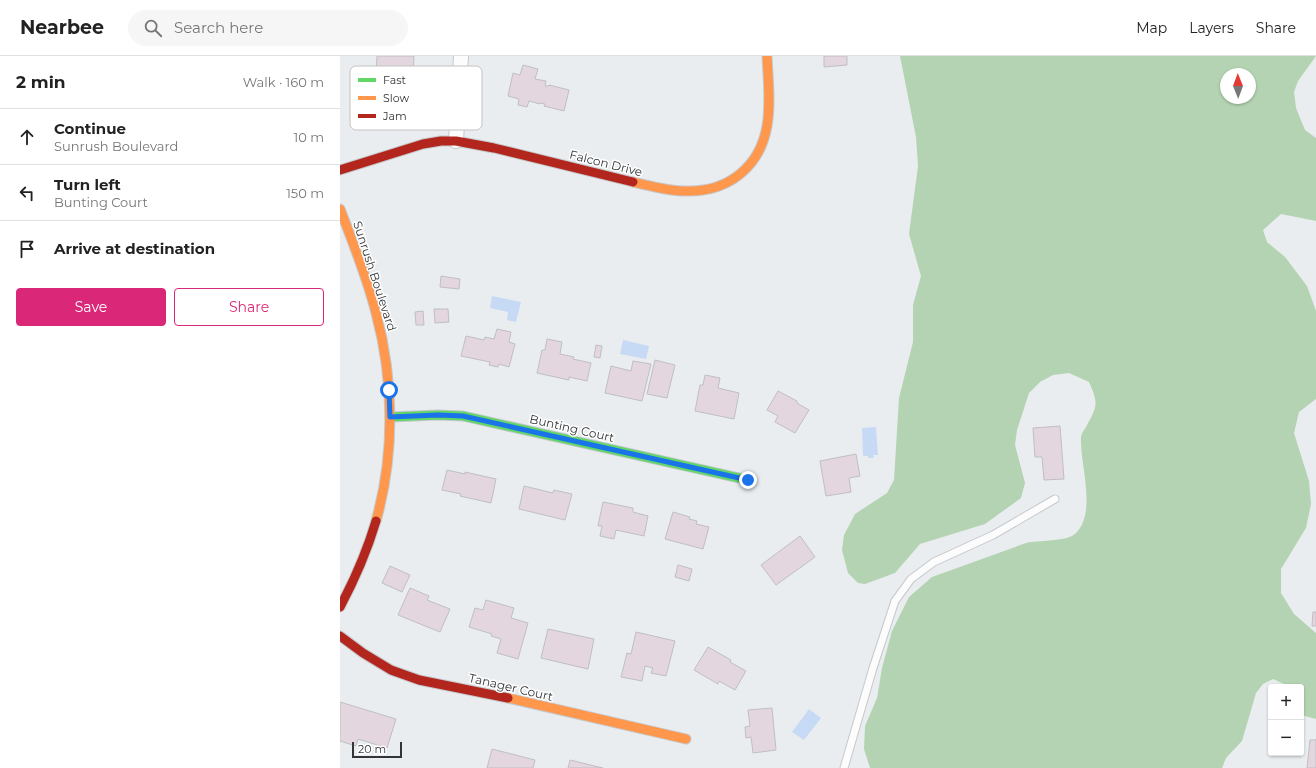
<!DOCTYPE html>
<html lang="en">
<head>
<meta charset="utf-8">
<style>
  :root { --surface:#fff; --page:#f6f6f6; --text:#222; --muted:#767676; --line:#e0e0e0; --accent:#db2777 }
  body { margin:0; font-family:Montserrat,sans-serif; background:var(--page); color:var(--text) }
  .controls { position:absolute; right:12px; bottom:12px; display:grid; overflow:hidden; border-radius:4px; box-shadow:0 1px 3px #0004 }
  .controls button { width:36px; height:36px; display:grid; place-items:center; padding:0; border:0; border-bottom:1px solid var(--line); background:var(--surface); color:var(--text); font:20px sans-serif }
  .compass { position:absolute; left:880px; top:12px; width:36px; height:36px; border-radius:50%; background:var(--surface); box-shadow:0 1px 3px #0004; rotate:359deg }
  .scale { position:absolute; left:12px; bottom:10px; width:50px; box-sizing:border-box; padding-left:4px; border:2px solid #323437; border-top:0; font-size:11px; line-height:14px; white-space:nowrap; color:#323437; -webkit-text-stroke:3px #fff; paint-order:stroke }
  .stop { position:absolute; width:12px; height:12px; margin:-9px; border:3px solid #1a73e8; border-radius:50%; background:#fff }
  .stop.end { background:#1a73e8; border-color:#fff; box-shadow:0 1px 4px #0008 }
  .list { margin:0; padding:0; list-style:none }
  h2 { display:flex; justify-content:space-between; align-items:center; height:52px; margin:0; padding:0 16px; font-size:17px }
  h2 small { font-size:13px; font-weight:400; color:var(--muted) }
  .list li { display:grid; grid-template-columns:26px 1fr auto; gap:12px; align-items:center; box-sizing:border-box; height:56px; padding:0 16px; border-top:1px solid var(--line) }
  .list b { display:block; font-size:15px; white-space:nowrap }
  .list p { margin:0; font-size:13px; white-space:nowrap; color:var(--muted) }
  .list em { font-size:13px; font-style:normal; color:var(--muted) }
  .actions { display:flex; gap:8px; padding:12px 16px }
  .actions a { flex:1; padding:9px 0; border:1px solid var(--accent); border-radius:4px; text-align:center; font-size:14px; color:var(--accent) }
  .actions .main { background:var(--accent); color:#fff }
  .icon { flex:none; width:22px; height:22px; fill:none; stroke:currentColor; stroke-width:2; stroke-linecap:round; stroke-linejoin:round }
  .map { position:relative; flex:none; width:976px; height:712px; overflow:hidden }
  header { display:flex; align-items:center; gap:24px; box-sizing:border-box; height:56px; padding:0 20px; background:var(--surface); border-bottom:1px solid var(--line) }
  header strong { font-size:19px }
  nav { display:flex; gap:22px; margin-inline-start:auto; font-size:14px }
  .search { width:280px; height:36px; background:var(--page); display:flex; align-items:center; gap:10px; box-sizing:border-box; padding:0 14px; border-radius:22px; color:var(--muted); font-size:15px }
  main { display:flex }
  aside { flex:1; background:var(--surface) }
  .map>svg:first-child { display:block }
  .forest { fill:#b4d3b2; fill-rule:evenodd }
  .water { fill:#c6daf6 }
  .building { fill:#e3d6df; stroke:#bfbfc1 }
  .lines { fill:none; stroke-linecap:round; stroke-linejoin:round }
  .lane-casing { stroke:#c6c8cb; stroke-width:9 }
  .street-casing { stroke:#c6c8cb; stroke-width:16 }
  .fast-casing { stroke:#c6c8cb; stroke-width:11 }
  .slow-casing { stroke:#c6c8cb; stroke-width:11 }
  .jam-casing { stroke:#c6c8cb; stroke-width:11 }
  .lane { stroke:#fcfcfd; stroke-width:7 }
  .street { stroke:#fcfcfd; stroke-width:14 }
  .fast { stroke:#63d668; stroke-width:9 }
  .slow { stroke:#ff974d; stroke-width:9 }
  .jam { stroke:#b3261e; stroke-width:9 }
  .route { stroke:#1a73e8; stroke-width:5 }
  .labels { text-anchor:middle; dominant-baseline:central; stroke-width:3; stroke-linejoin:round; paint-order:stroke }
  .street-label { font-size:12px; fill:#323437; stroke:#fff }
  .key { fill:#fff; stroke:#c2c2c3; stroke-width:1 }
  .key-label { font-size:11px; fill:#323437 }
</style>
</head>
<body>
<header>
<strong>Nearbee</strong>
<div class="search"><svg class="icon" aria-label="search" viewBox="0 0 24 24"><circle cx="10" cy="10" r="6"/><path d="M15 15l6 6"/></svg>Search here</div>
<nav><a>Map</a><a>Layers</a><a>Share</a></nav>
</header>
<main>
<aside>
<h2>2 min<small>Walk · 160 m</small></h2>
<ul class="list">
<li><svg class="icon" aria-label="ahead" viewBox="0 0 24 24"><path d="M12 20V5M6 11l6-6 6 6"/></svg><div><b>Continue</b><p>Sunrush Boulevard</p></div><em>10 m</em></li>
<li><svg class="icon" aria-label="left" viewBox="0 0 24 24"><path d="M17 20v-9H6M10 6l-5 5 5 5"/></svg><div><b>Turn left</b><p>Bunting Court</p></div><em>150 m</em></li>
<li><svg class="icon" aria-label="arrive" viewBox="0 0 24 24"><path d="M6 21V4h12l-3 4 3 4H6"/></svg><div><b>Arrive at destination</b></div></li>
</ul>
<div class="actions"><a class="main">Save</a><a>Share</a></div>
</aside>
<div class="map">
<svg width="976" height="712" viewBox="0 0 976 712">
  <rect width="100%" height="100%" fill="#eaedf0"/>
  <path class="forest" d="M560,0H976L958,25L954,36L956,52L965,74L976,82V165L941,158L923,174L927,186L945,201L967,230L976,255V343L959,356L954,377L969,425L971,448L966,472L941,513V537L954,558L976,577V663L961,659V631H945L944,628L933,623L923,628L916,637L902,685L886,702L882,712H530L524,693L525,670L537,642L542,612L552,575L569,541L592,521L686,487C698,484 728,486 736,477C757,456 740,409 741,382C741,378 744,374 746,371C757,351 759,348 749,326L729,317L713,319L700,326L689,337L677,374L675,389L685,427L681,442L645,468L580,488L555,517L525,528L518,527L508,517L502,494L504,479L515,458L547,437L554,424L559,342L573,286V249L581,220L569,178L578,110L576,81ZM886,18H910V42H886Z"/>
  <g class="water">
    <polygon points="152,240 181,246 176,266 167,264 168,256 150,252"/>
    <polygon points="283,284 309,290 306,303 280,298"/>
    <polygon points="536,371 538,399 533,399 534,402 528,402 528,400 523,400 522,372"/>
    <polygon points="469,653 481,662 464,684 452,676"/>
  </g>
  <g class="building">
    <polygon points="37,0 74,0 73,20 71,20 71,36 44,35 44,19 36,19"/>
    <polygon points="484,0 507,0 507,9 484,11"/>
    <polygon points="183,9 198,13 195,23 206,25 205,30 209,30 209,29 229,34 224,55 204,50 205,48 200,47 200,48 189,45 187,51 178,49 179,43 168,40 173,17 180,19"/>
    <polygon points="101,220 120,223 119,233 100,231"/>
    <polygon points="94,253 108,253 109,266 95,267"/>
    <polygon points="83,255 84,269 76,269 75,256"/>
    <polygon points="157,273 171,276 169,286 175,288 169,311 159,308 158,311 149,309 150,306 121,300 126,280 144,284 145,281 154,283"/>
    <polygon points="207,283 222,286 220,298 234,301 233,303 251,307 247,325 229,321 229,324 197,317 202,294 205,294"/>
    <polygon points="256,289 262,290 260,302 254,301"/>
    <polygon points="315,304 335,309 327,342 307,338"/>
    <polygon points="293,305 311,308 302,345 265,337 271,310 291,315"/>
    <polygon points="365,319 380,322 378,332 399,337 394,363 355,355 360,329 363,329"/>
    <polygon points="438,335 457,345 457,347 469,354 455,377 435,366 438,360 427,354"/>
    <polygon points="720,370 724,423 704,424 702,401 695,401 693,372"/>
    <polygon points="516,398 520,420 509,422 511,436 486,440 480,405"/>
    <polygon points="107,414 125,418 125,416 156,423 151,447 120,440 121,438 102,434"/>
    <polygon points="184,430 213,437 214,434 232,438 225,464 179,453"/>
    <polygon points="263,446 293,452 293,456 308,460 304,480 276,474 274,483 260,480 262,470 258,470"/>
    <polygon points="333,456 350,461 349,463 357,465 356,468 369,471 363,493 325,483"/>
    <polygon points="460,480 475,501 436,529 421,509"/>
    <polygon points="338,509 352,513 349,525 335,521"/>
    <polygon points="50,510 70,519 62,536 42,527"/>
    <polygon points="70,532 89,540 87,544 110,553 100,576 58,559"/>
    <polygon points="146,544 174,552 171,562 188,567 178,603 157,597 161,583 151,580 152,578 129,571 135,552 143,554"/>
    <polygon points="973,556 976,556 976,570 972,570"/>
    <polygon points="208,573 254,583 248,613 201,602"/>
    <polygon points="296,576 335,585 326,620 311,617 313,612 305,610 302,625 281,621 287,597 291,598"/>
    <polygon points="368,591 391,604 390,606 406,615 395,634 379,625 378,628 354,614"/>
    <polygon points="0,646 56,663 47,692 18,683 16,690 0,685"/>
    <polygon points="432,652 436,694 413,697 411,681 406,682 405,671 410,670 408,654"/>
    <polygon points="976,683 976,712 967,712 970,684 976,684"/>
    <polygon points="152,693 195,704 193,712 147,712"/>
    <polygon points="230,704 263,712 228,712"/>
  </g>
  <g class="lines">
    <defs>
      <polyline id="lane" points="504,712 533,612 555,545 571,523 594,506 653,479 715,443"/>
      <polyline id="street" points="116,85 121,0"/>
      <polyline id="fast" points="50,361 98,359 123,360 408,424"/>
      <g id="slow">
        <path d="M293,126C311,130 328,135 347,135C388,136 420,111 427,70C431,47 428,23 427,0"/>
        <path d="M0,153C13,187 27,221 36,257C54,324 55,398 36,465"/>
        <polyline points="168,642 346,683"/>
      </g>
      <g id="jam">
        <polyline points="0,114 83,88 101,85 116,85 154,92 293,126"/>
        <path d="M0,551C15,523 27,495 36,465"/>
        <polyline points="0,580 23,597 51,614 79,624 168,642"/>
      </g>
    </defs>
    <use href="#lane" class="lane-casing"/>
    <use href="#street" class="street-casing"/>
    <use href="#fast" class="fast-casing"/>
    <use href="#slow" class="slow-casing"/>
    <use href="#jam" class="jam-casing"/>
    <use href="#lane" class="lane"/>
    <use href="#street" class="street"/>
    <use href="#fast" class="fast"/>
    <use href="#slow" class="slow"/>
    <use href="#jam" class="jam"/>
  </g>
  <g class="lines">
    <polyline class="route" points="49,334 50,361 98,359 123,360 408,424"/>
  </g>
  <g class="labels">
    <g class="street-label">
      <text transform="translate(266 107) rotate(14)">Falcon Drive</text>
      <text transform="translate(35 220) rotate(72)">Sunrush Boulevard</text>
      <text transform="translate(232 372) rotate(13)">Bunting Court</text>
      <text transform="translate(171 631) rotate(13)">Tanager Court</text>
    </g>
  </g>
  <rect x="10" y="10" width="132" height="64" rx="6" class="key"/>
  <rect x="18" y="22" width="18" height="4" fill="#63d668"/>
  <rect x="18" y="40" width="18" height="4" fill="#ff974d"/>
  <rect x="18" y="58" width="18" height="4" fill="#b3261e"/>
  <g class="key-label">
    <text x="43" y="28">Fast</text>
    <text x="43" y="46">Slow</text>
    <text x="43" y="64">Jam</text>
  </g>
</svg>
<div class="controls">
<button>+</button>
<button>−</button>
</div>
<svg class="compass" viewBox="-18 -18 36 36"><path d="M0-13l5 13h-10z" fill="#e53935"/><path d="M0 13l5-13h-10z" fill="#767676"/></svg>
<div class="scale">20 m</div>
<div class="stop" style="left:49px;top:334px"></div>
<div class="stop end" style="left:408px;top:424px"></div>
</div>
</main>
</body>
</html>
